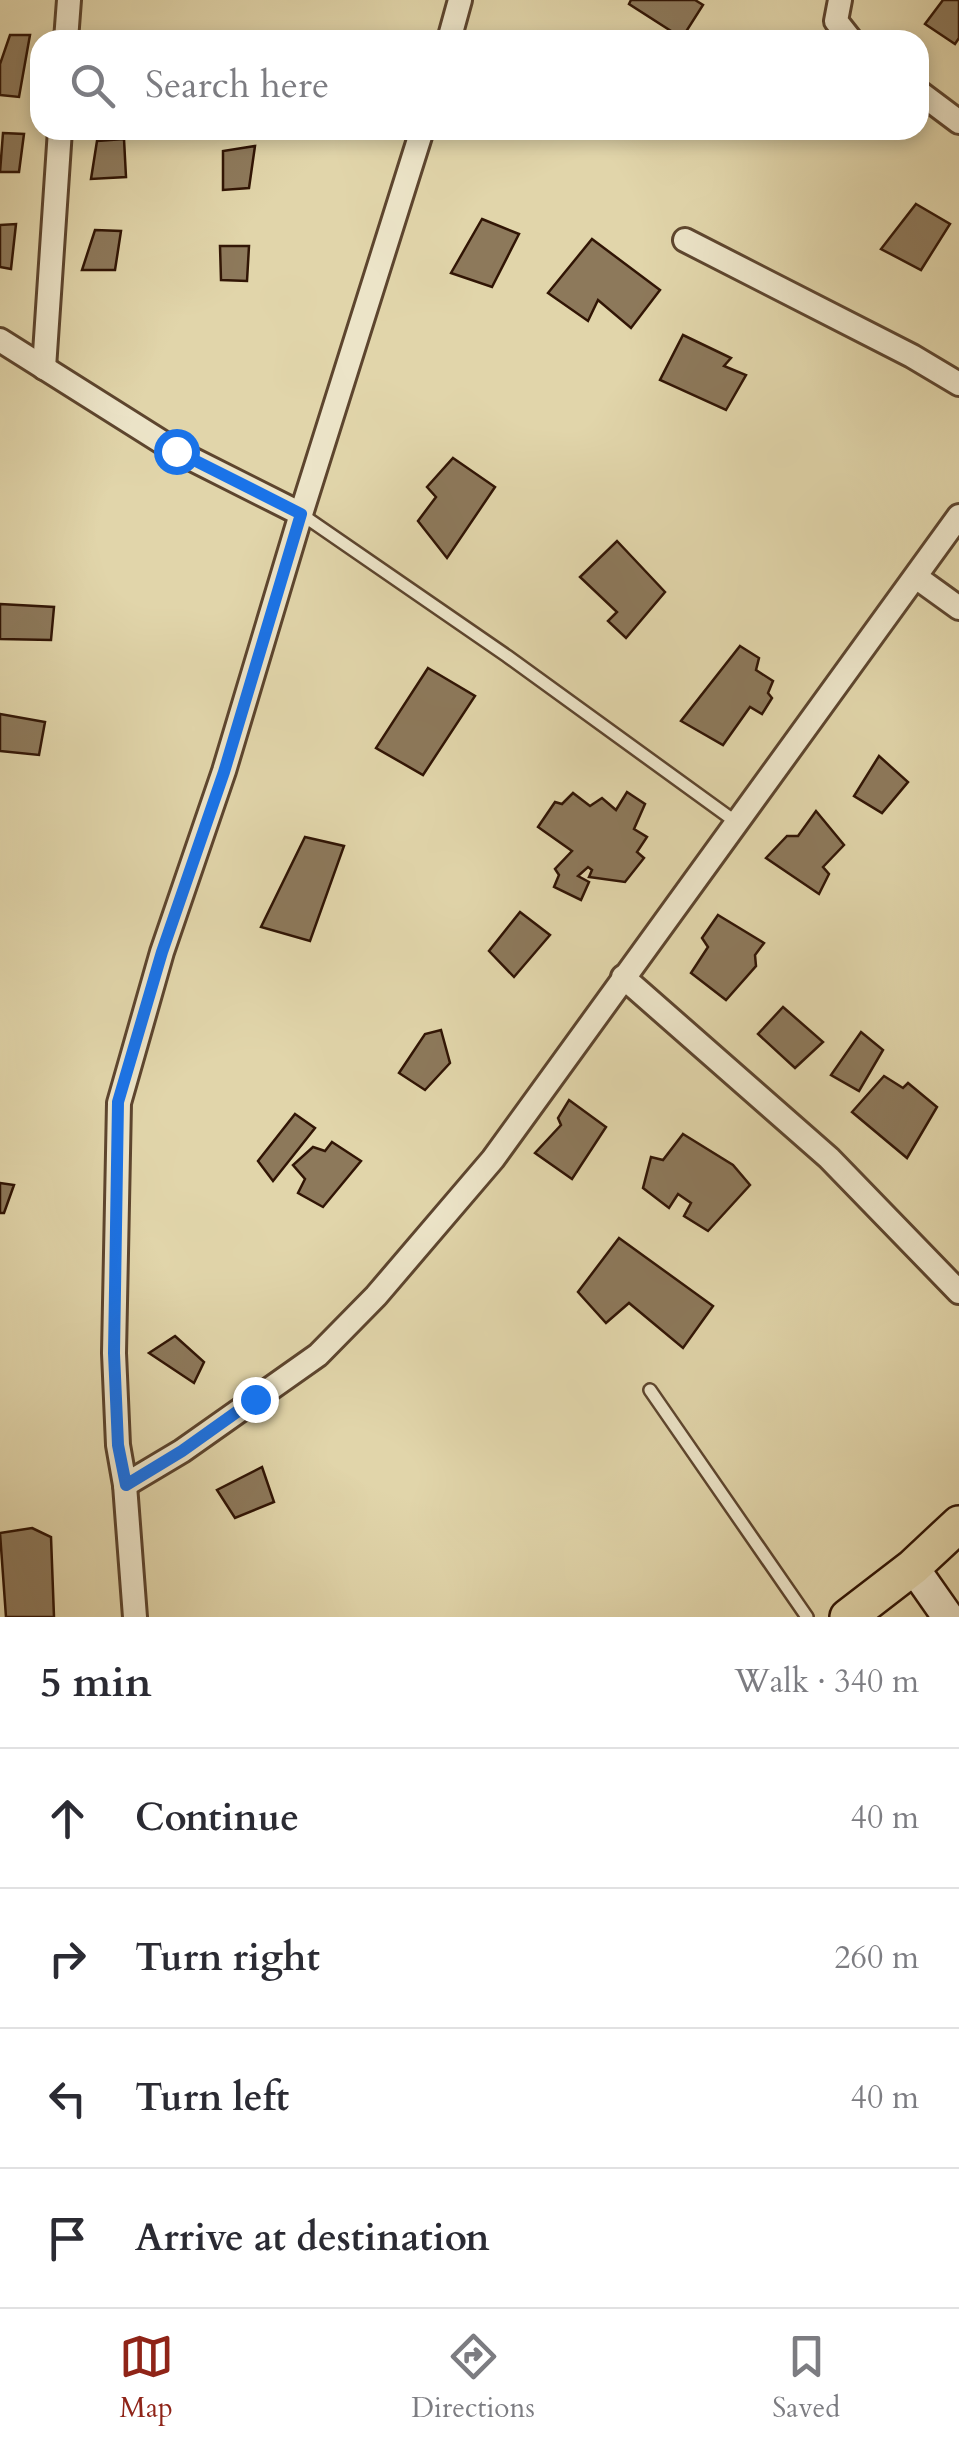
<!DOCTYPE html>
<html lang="en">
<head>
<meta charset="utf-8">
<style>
  :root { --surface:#fff; --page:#f7f7f7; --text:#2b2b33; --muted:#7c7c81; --line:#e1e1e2; --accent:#8f2418 }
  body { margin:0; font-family:Cardo,serif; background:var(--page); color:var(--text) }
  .stop { position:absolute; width:30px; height:30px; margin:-22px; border:8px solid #1a73e8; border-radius:50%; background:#fff }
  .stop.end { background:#1a73e8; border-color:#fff; box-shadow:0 2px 10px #0008 }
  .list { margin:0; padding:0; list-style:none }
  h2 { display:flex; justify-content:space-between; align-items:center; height:130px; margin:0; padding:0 40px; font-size:42px }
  h2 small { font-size:32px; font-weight:400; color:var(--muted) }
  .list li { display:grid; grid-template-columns:65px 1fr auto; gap:30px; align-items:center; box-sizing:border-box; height:140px; padding:0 40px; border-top:2px solid var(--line) }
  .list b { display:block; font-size:38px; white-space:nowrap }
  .list em { font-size:32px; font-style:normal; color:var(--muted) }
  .icon { flex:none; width:55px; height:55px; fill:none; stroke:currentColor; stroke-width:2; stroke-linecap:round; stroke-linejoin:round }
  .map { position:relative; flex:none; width:959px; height:1617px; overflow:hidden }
  .search { position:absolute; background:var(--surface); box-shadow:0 5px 15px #0003; left:30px; right:30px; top:30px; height:110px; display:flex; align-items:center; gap:25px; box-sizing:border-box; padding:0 35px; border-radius:30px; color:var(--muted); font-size:38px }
  .sheet { height:690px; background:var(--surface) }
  nav { display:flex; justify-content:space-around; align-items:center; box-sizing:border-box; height:140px; border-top:2px solid var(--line); background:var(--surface); font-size:28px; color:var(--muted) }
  nav a { display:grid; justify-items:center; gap:5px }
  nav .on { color:var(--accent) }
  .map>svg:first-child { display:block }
  .building { fill:#8d795b; stroke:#311505; stroke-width:2.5 }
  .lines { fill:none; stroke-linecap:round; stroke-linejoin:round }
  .lane-casing { stroke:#5d452e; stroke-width:16 }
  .street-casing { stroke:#5d452e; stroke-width:28 }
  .secondary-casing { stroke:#311505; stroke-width:35 }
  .primary-casing { stroke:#311505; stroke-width:40 }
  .lane { stroke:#ece4c8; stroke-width:11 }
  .street { stroke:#ece4c8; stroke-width:22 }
  .secondary { stroke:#ece4c8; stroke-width:30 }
  .primary { stroke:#e1d5aa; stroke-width:35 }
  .route { stroke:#1a73e8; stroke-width:12 }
</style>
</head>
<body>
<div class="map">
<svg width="959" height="1617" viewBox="0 0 959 1617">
  <rect width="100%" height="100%" fill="#e1d5aa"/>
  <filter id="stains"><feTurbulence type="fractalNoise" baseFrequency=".002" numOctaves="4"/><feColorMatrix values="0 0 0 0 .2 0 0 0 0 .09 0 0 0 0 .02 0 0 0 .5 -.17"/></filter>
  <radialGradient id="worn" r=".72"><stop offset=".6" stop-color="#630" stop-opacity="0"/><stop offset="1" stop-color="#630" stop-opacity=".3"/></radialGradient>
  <g class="building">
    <polygon points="631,0 695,0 703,5 682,38 629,4"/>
    <polygon points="943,0 959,0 959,38 955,44 925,24"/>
    <polygon points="10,35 30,35 19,97 0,95 0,64"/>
    <polygon points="3,133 24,134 19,172 0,172"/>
    <polygon points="124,139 126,177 91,179 97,141"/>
    <polygon points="255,146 249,188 223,190 223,151"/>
    <polygon points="916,204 950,224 921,270 881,249"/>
    <polygon points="482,219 519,234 492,287 451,273"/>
    <polygon points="16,224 11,269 0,267 0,225"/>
    <polygon points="95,230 121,231 115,270 82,270"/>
    <polygon points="592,239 660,290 631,328 598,300 588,321 548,293"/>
    <polygon points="220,246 249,246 247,281 221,280"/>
    <polygon points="683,335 731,358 724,366 746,375 726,410 660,380"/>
    <polygon points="453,458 495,487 447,558 418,521 436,497 427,487"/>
    <polygon points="617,541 665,592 626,638 608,621 617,612 580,577"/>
    <polygon points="0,604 54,607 51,640 0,639"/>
    <polygon points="740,646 759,658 756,670 773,681 768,693 772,698 762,714 750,707 723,745 681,721"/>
    <polygon points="428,668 475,696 423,775 376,748"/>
    <polygon points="0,714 45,722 39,755 0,751"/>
    <polygon points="879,756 908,782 882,813 854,796"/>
    <polygon points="627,792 645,804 634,829 647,837 637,852 644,858 625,882 589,877 592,870 588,867 578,876 589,882 581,900 554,887 559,875 555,869 572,851 538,827 555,802 562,804 573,793 590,806 602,798 616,810"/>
    <polygon points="816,811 844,845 823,867 829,874 819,894 766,858 787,836 798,836"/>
    <polygon points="305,837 344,846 310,941 261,927"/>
    <polygon points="520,912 550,935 514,977 489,951"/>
    <polygon points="718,915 764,943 755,955 756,966 726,1000 691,973 708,947 702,938"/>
    <polygon points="783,1007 823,1042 795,1068 758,1034"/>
    <polygon points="441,1030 450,1063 425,1090 399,1073 425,1034"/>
    <polygon points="861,1032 883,1050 859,1091 831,1075"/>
    <polygon points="884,1076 903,1088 908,1083 937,1107 907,1158 852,1112"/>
    <polygon points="569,1100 606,1127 572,1179 535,1153 561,1125 558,1118"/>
    <polygon points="295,1114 315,1128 273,1181 258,1161"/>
    <polygon points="683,1134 733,1165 750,1185 708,1231 684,1216 691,1203 678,1194 669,1208 643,1188 651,1157 663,1160"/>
    <polygon points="332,1142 361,1161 323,1207 298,1193 305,1179 293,1165 313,1147 325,1151"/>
    <polygon points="0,1183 14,1185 4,1213 0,1213"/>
    <polygon points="619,1238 713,1306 683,1348 629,1303 606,1323 578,1292"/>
    <polygon points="175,1336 204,1362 194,1383 149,1353"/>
    <polygon points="262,1467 274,1502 235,1518 217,1490"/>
    <polygon points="32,1528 51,1537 54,1617 6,1617 0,1533"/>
  </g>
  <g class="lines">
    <defs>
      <g id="lane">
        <polyline points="301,514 507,656 736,822"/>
        <polyline points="650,1390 807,1617"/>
      </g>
      <g id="street">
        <polyline points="840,0 836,21 851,40"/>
        <polyline points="66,40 69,0"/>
        <polyline points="449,40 460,0"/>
        <polyline points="919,92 959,122"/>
        <polyline points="685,240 912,356 959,384"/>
        <polyline points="0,340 176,451 301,514"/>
        <polyline points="44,368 60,130"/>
        <polyline points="916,577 959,608"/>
        <polyline points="623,977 829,1158 959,1292"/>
        <polyline points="125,1485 182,1451 318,1355 376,1296 493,1159 959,516"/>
        <polyline points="135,1617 125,1485 118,1445 114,1353 119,1103 162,952 224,771 301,514 422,130"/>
      </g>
      <polyline id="secondary" points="913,1567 948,1617"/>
      <polyline id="primary" points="848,1617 913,1567 959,1524"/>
    </defs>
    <use href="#lane" class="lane-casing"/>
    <use href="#street" class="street-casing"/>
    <use href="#secondary" class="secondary-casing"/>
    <use href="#primary" class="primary-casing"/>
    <use href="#lane" class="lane"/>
    <use href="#street" class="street"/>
    <use href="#secondary" class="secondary"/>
    <use href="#primary" class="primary"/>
  </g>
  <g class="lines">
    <polyline class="route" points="176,451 301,514 224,772 162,952 118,1102 114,1353 118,1445 126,1485 182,1451 255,1399"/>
  </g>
  <rect width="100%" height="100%" filter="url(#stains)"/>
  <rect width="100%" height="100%" fill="url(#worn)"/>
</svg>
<div class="stop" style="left:176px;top:451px"></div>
<div class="stop end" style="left:255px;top:1399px"></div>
<div class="search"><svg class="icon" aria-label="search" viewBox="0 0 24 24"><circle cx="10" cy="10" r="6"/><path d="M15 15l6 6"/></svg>Search here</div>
</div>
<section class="sheet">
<h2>5 min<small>Walk · 340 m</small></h2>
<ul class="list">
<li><svg class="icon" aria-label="ahead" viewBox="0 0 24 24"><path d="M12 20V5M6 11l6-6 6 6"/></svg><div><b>Continue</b></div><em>40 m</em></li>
<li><svg class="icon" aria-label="right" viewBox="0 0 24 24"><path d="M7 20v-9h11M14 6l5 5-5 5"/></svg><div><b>Turn right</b></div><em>260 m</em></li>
<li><svg class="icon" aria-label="left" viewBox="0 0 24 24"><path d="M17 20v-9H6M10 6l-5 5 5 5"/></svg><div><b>Turn left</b></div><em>40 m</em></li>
<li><svg class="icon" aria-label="arrive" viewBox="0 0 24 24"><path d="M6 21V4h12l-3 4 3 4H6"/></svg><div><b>Arrive at destination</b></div></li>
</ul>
</section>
<nav>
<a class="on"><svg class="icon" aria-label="map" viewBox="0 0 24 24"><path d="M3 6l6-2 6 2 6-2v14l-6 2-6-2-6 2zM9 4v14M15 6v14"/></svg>Map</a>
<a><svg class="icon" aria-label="directions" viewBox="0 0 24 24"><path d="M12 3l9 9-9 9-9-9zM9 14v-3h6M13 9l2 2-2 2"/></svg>Directions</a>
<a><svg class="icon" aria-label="saved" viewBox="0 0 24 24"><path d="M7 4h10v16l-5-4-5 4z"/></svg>Saved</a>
</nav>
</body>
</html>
